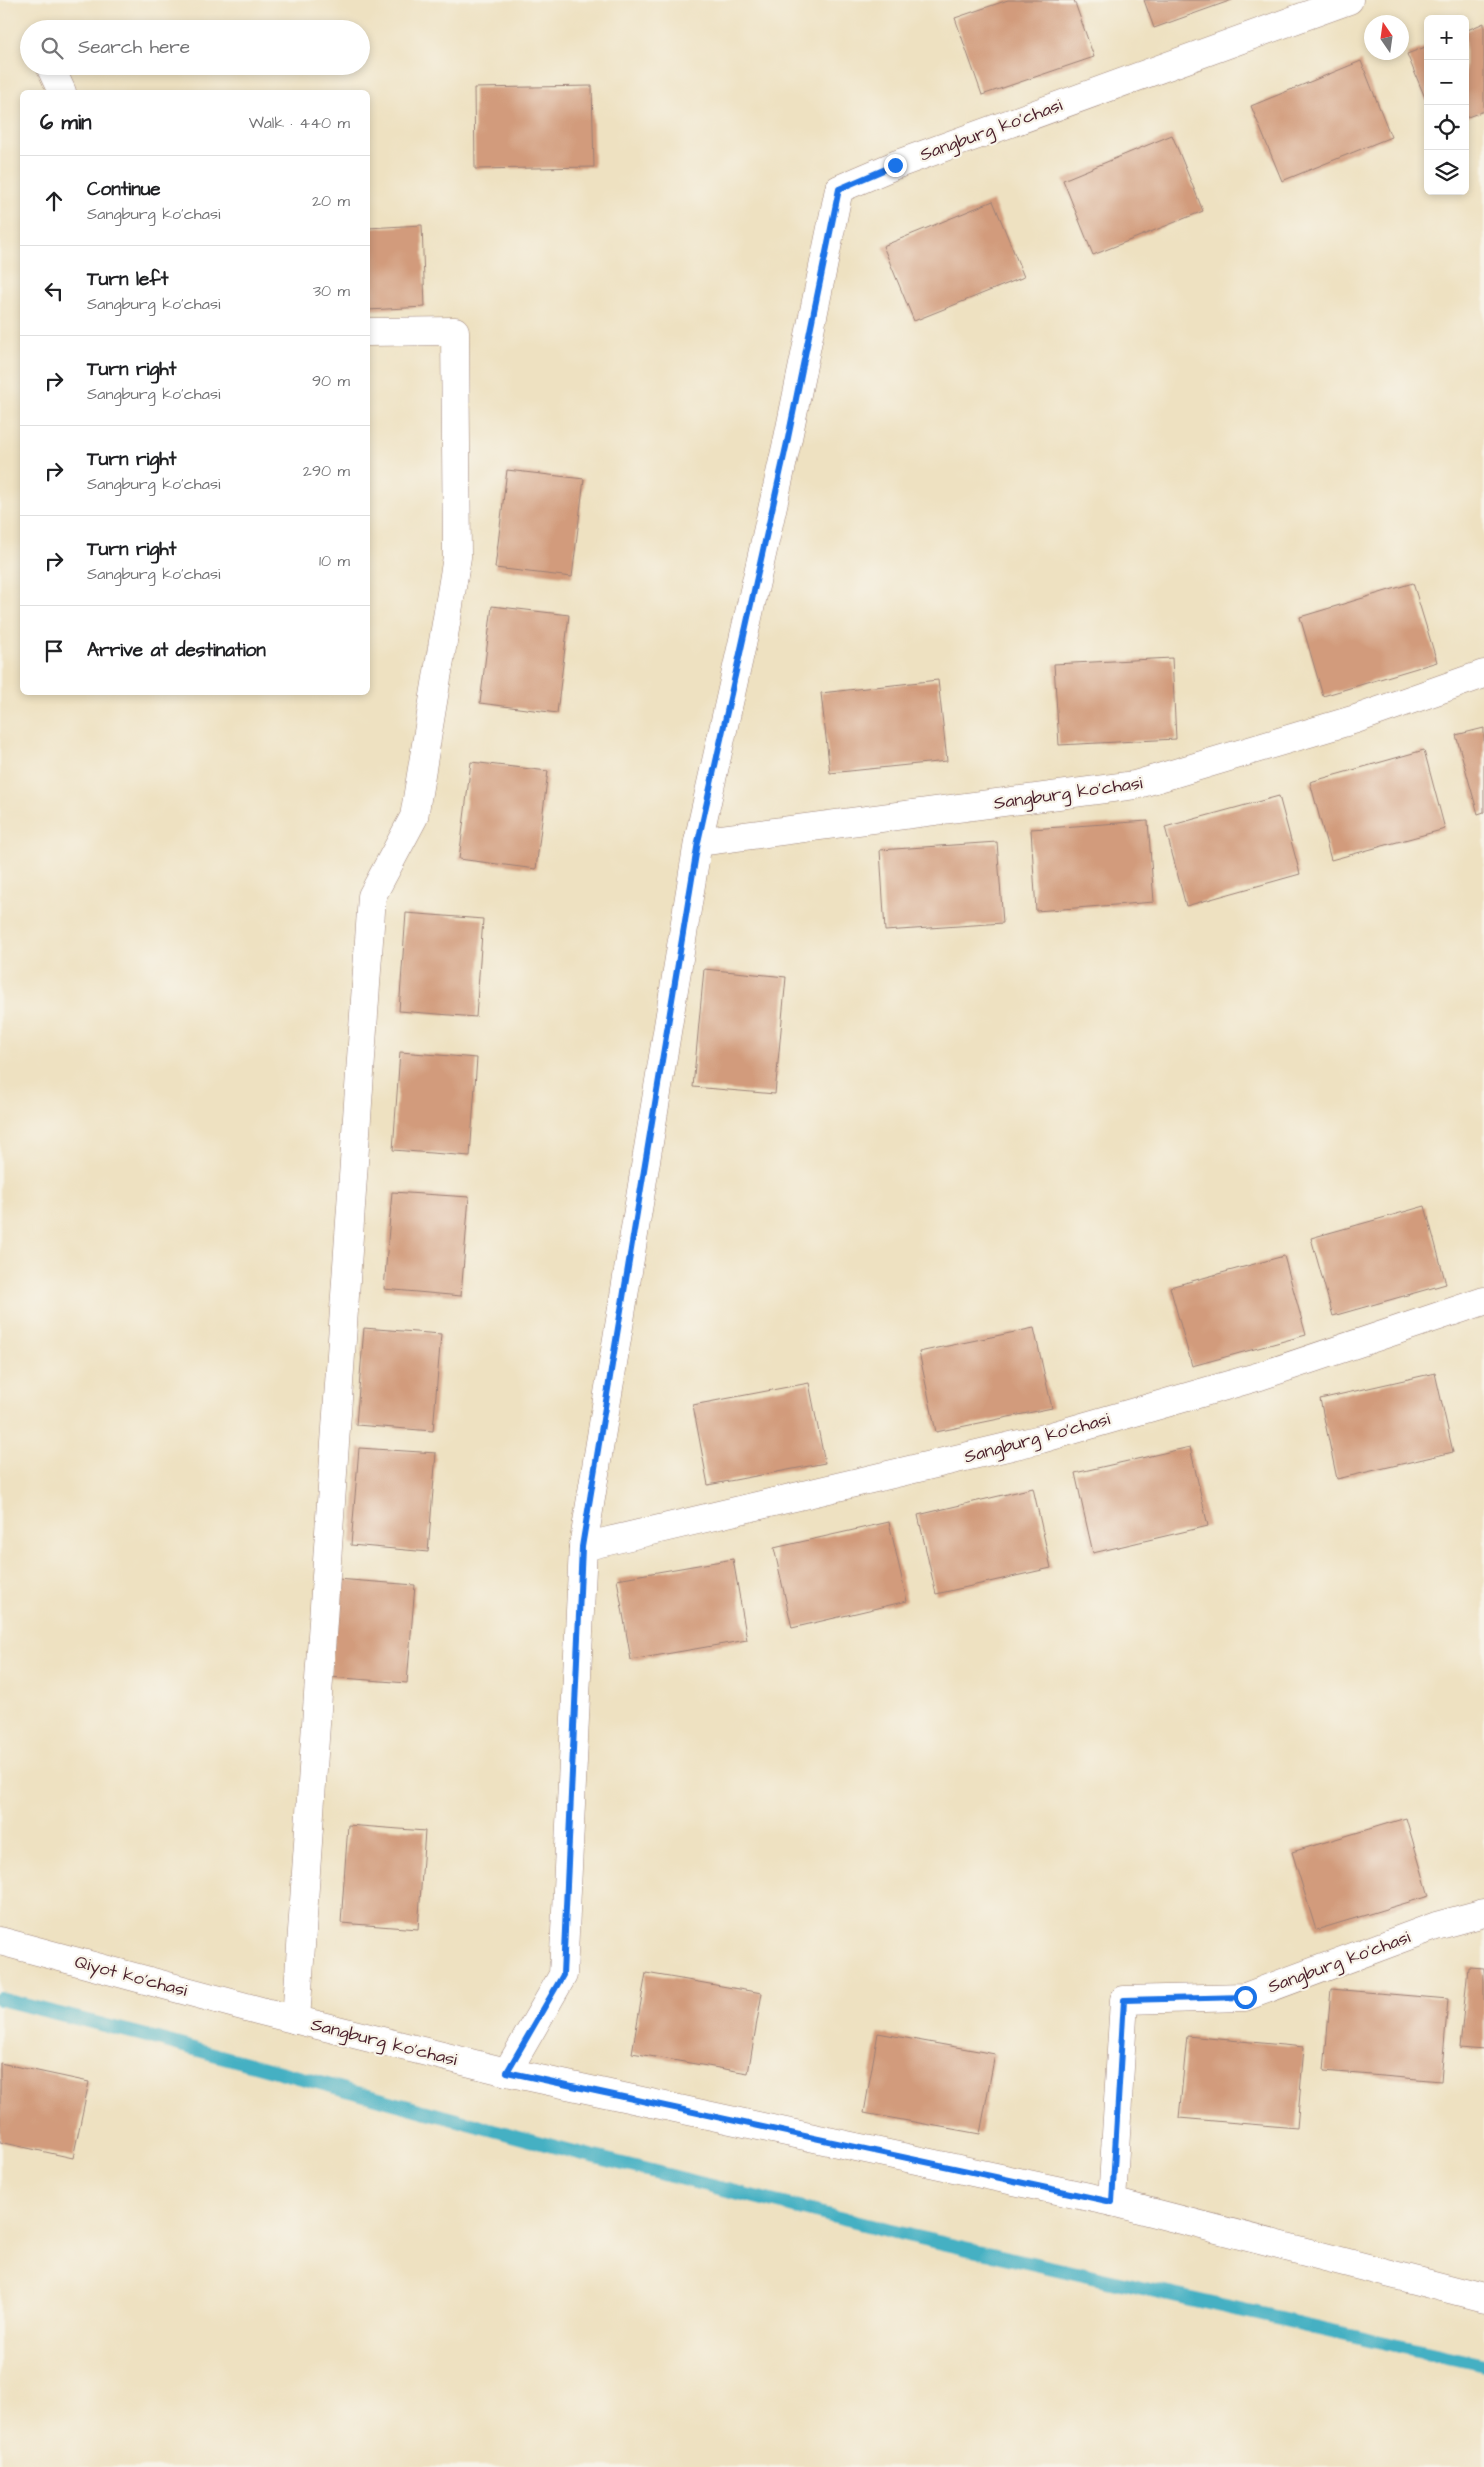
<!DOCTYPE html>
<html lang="en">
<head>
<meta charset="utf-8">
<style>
  :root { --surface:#fff; --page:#f2f2f2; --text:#202124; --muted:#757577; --line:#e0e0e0 }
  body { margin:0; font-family:"Architects Daughter",sans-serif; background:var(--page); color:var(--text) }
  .controls { position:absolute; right:15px; top:15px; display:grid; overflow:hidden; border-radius:8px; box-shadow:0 2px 8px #0003 }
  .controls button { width:45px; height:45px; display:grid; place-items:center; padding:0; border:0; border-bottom:1px solid var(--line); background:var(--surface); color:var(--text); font:25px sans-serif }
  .compass { position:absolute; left:1364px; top:15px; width:45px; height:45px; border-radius:50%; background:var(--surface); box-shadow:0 2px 8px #0003; rotate:347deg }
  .stop { position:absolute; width:15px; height:15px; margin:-11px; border:4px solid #1a73e8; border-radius:50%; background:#fff }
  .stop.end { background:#1a73e8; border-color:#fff; box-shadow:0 1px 5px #0008 }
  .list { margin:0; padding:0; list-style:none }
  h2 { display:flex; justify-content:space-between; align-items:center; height:65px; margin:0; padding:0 20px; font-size:21px }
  h2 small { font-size:16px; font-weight:400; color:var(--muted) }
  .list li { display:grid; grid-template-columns:32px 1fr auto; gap:15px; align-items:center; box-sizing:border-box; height:90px; padding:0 20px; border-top:1px solid var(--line) }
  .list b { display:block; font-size:19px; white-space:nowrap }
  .list p { margin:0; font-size:16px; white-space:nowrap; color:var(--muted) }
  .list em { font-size:16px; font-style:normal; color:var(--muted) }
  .icon { flex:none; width:28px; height:28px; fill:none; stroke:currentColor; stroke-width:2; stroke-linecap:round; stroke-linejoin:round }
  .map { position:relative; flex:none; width:1484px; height:2467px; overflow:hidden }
  .search { position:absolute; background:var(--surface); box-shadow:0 2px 8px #0003; left:20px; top:20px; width:350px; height:55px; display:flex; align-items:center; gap:12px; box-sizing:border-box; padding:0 18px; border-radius:28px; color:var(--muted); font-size:19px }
  .panel { position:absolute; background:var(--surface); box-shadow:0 2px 8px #0003; left:20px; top:90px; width:350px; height:605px; border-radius:8px }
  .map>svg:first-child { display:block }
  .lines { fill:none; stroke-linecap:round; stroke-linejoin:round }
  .stream { stroke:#45b0c3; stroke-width:14 }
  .building { fill:#d29b7c }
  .minor-casing { stroke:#9c8076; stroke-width:29 }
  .minor { stroke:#fff; stroke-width:28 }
  .route { stroke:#1a73e8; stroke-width:6 }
  .labels { text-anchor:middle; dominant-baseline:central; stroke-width:4.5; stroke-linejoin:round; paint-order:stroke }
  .street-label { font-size:18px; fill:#4a1f2b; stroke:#f7f3e8 }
</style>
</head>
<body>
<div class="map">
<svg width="1484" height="2467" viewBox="0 0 1484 2467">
  <rect width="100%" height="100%" fill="#f7f3e8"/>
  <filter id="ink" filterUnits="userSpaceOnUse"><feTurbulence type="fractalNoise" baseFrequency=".02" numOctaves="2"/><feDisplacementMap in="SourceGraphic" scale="10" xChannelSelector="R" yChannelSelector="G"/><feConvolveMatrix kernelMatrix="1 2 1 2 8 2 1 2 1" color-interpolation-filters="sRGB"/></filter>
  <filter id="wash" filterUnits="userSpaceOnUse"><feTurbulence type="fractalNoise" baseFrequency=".0096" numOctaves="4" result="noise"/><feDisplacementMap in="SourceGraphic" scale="20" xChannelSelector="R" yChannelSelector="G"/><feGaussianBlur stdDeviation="1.12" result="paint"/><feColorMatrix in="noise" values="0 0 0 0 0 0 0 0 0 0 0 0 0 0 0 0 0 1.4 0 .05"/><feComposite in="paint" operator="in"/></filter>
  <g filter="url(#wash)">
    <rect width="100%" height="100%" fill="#eee1c1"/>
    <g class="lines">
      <polyline class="stream" points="0,1999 139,2034 571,2151 911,2236 1484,2365"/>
    </g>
    <g id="blocks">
      <g class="building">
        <polygon points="1008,0 1074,0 1094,57 982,95 955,18"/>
        <polygon points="1144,0 1232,0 1154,28"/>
        <polygon points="1484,23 1484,111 1465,118 1465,31"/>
        <polygon points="1428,46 1428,105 1407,54"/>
        <polygon points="1361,61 1391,137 1282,181 1251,106"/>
        <polygon points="592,86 594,167 475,169 474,88"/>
        <polygon points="1172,135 1203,211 1093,255 1063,180"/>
        <polygon points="993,201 1024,277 914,321 883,246"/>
        <polygon points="422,225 425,307 368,310 368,228"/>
        <polygon points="507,470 584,479 572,577 495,568"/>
        <polygon points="1413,583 1437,662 1323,696 1300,617"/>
        <polygon points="492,606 569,615 557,713 480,703"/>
        <polygon points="1172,658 1176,739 1059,745 1054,664"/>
        <polygon points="938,680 947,761 830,773 821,693"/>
        <polygon points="1484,728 1484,812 1478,814 1456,735"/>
        <polygon points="1424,750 1445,829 1331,860 1310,782"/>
        <polygon points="471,762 548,771 536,869 459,859"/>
        <polygon points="1279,796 1300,874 1186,906 1165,827"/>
        <polygon points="1148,821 1154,902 1036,911 1031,829"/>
        <polygon points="997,842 1003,923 885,931 880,850"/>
        <polygon points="406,913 483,919 476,1017 399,1011"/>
        <polygon points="704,969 786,977 775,1094 693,1087"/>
        <polygon points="400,1052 477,1058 470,1156 393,1150"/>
        <polygon points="392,1192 469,1197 461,1296 384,1289"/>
        <polygon points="1425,1206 1446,1284 1333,1316 1311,1238"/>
        <polygon points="1284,1256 1306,1335 1192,1366 1170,1287"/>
        <polygon points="364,1328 441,1334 433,1431 356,1425"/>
        <polygon points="1034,1328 1052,1408 936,1432 919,1352"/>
        <polygon points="1435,1373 1453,1452 1337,1479 1320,1399"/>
        <polygon points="809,1383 825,1463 708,1485 693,1405"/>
        <polygon points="1190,1447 1208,1526 1093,1553 1075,1473"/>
        <polygon points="359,1448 436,1453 428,1552 351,1545"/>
        <polygon points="1033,1488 1051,1568 936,1594 918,1515"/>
        <polygon points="889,1522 907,1601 792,1628 774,1548"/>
        <polygon points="733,1559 747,1640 631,1660 617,1579"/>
        <polygon points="337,1579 415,1585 407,1683 330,1677"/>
        <polygon points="1406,1818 1429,1896 1316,1930 1292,1852"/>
        <polygon points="348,1825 425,1831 418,1929 341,1923"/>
        <polygon points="1468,1967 1484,1968 1484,2050 1460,2048"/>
        <polygon points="646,1973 762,1993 748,2073 632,2053"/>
        <polygon points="1331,1989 1448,1999 1441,2081 1324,2071"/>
        <polygon points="878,2033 995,2054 980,2134 864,2113"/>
        <polygon points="1187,2036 1304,2047 1297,2128 1179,2118"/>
        <polygon points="0,2063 89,2082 73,2158 0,2142"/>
      </g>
    </g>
  </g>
  <g filter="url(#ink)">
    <use href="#blocks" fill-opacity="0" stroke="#9c8076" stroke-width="1"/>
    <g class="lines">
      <defs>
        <g id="minor">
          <polyline points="50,66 62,92"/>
          <polyline points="698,842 1135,785 1356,719 1484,674"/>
          <polyline points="583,1547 1041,1439 1260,1376 1484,1301"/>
          <polyline points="0,1941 261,2011 507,2072 1112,2202 1484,2298"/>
          <polyline points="296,2020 372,896 414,817 457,557 455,331 368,332"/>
          <polyline points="507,2072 563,1975 583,1547 698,842 788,438 839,189 895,165 1349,0"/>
          <polyline points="1112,2202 1124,2000 1245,1997 1436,1926 1484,1913"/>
        </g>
      </defs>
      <use href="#minor" class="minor-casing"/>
      <use href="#minor" class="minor"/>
    </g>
  </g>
  <g class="lines" filter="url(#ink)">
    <polyline class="route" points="895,165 839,189 788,438 698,842 582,1547 563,1975 507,2072 1112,2202 1124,2000 1245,1997"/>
  </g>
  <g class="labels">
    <g class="street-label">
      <text transform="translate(991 130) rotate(-20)">Sangburg ko'chasi</text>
      <text transform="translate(1068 793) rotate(-8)">Sangburg ko'chasi</text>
      <text transform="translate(1037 1438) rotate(-15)">Sangburg ko'chasi</text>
      <text transform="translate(1339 1962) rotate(-20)">Sangburg ko'chasi</text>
      <text transform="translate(131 1976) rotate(15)">Qiyot ko'chasi</text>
      <text transform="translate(384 2042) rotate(14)">Sangburg ko'chasi</text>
    </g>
  </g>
</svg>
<div class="controls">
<button>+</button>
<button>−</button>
<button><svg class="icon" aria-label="locate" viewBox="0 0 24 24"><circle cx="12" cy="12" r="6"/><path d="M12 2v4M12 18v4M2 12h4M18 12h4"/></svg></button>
<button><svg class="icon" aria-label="layers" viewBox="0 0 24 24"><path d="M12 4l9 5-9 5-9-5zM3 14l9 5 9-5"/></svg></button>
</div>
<svg class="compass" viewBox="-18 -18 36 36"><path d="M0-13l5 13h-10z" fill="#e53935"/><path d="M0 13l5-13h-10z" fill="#757577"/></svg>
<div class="stop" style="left:1245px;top:1997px"></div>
<div class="stop end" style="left:895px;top:165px"></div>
<div class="search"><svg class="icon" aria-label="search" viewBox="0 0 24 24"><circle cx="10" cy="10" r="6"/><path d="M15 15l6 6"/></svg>Search here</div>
<section class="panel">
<h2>6 min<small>Walk · 440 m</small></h2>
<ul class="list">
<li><svg class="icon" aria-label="ahead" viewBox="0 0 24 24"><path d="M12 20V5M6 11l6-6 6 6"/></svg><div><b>Continue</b><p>Sangburg ko'chasi</p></div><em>20 m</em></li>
<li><svg class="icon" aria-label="left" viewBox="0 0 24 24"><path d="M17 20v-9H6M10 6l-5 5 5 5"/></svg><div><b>Turn left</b><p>Sangburg ko'chasi</p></div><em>30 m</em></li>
<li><svg class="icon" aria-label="right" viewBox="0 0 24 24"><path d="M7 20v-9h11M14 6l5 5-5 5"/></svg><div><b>Turn right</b><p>Sangburg ko'chasi</p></div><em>90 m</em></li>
<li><svg class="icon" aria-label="right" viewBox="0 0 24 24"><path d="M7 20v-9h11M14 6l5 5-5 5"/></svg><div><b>Turn right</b><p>Sangburg ko'chasi</p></div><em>290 m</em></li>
<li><svg class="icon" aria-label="right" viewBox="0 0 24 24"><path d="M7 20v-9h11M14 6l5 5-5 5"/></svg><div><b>Turn right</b><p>Sangburg ko'chasi</p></div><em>10 m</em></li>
<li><svg class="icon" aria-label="arrive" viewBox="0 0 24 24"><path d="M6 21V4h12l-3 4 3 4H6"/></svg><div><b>Arrive at destination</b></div></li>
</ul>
</section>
</div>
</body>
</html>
